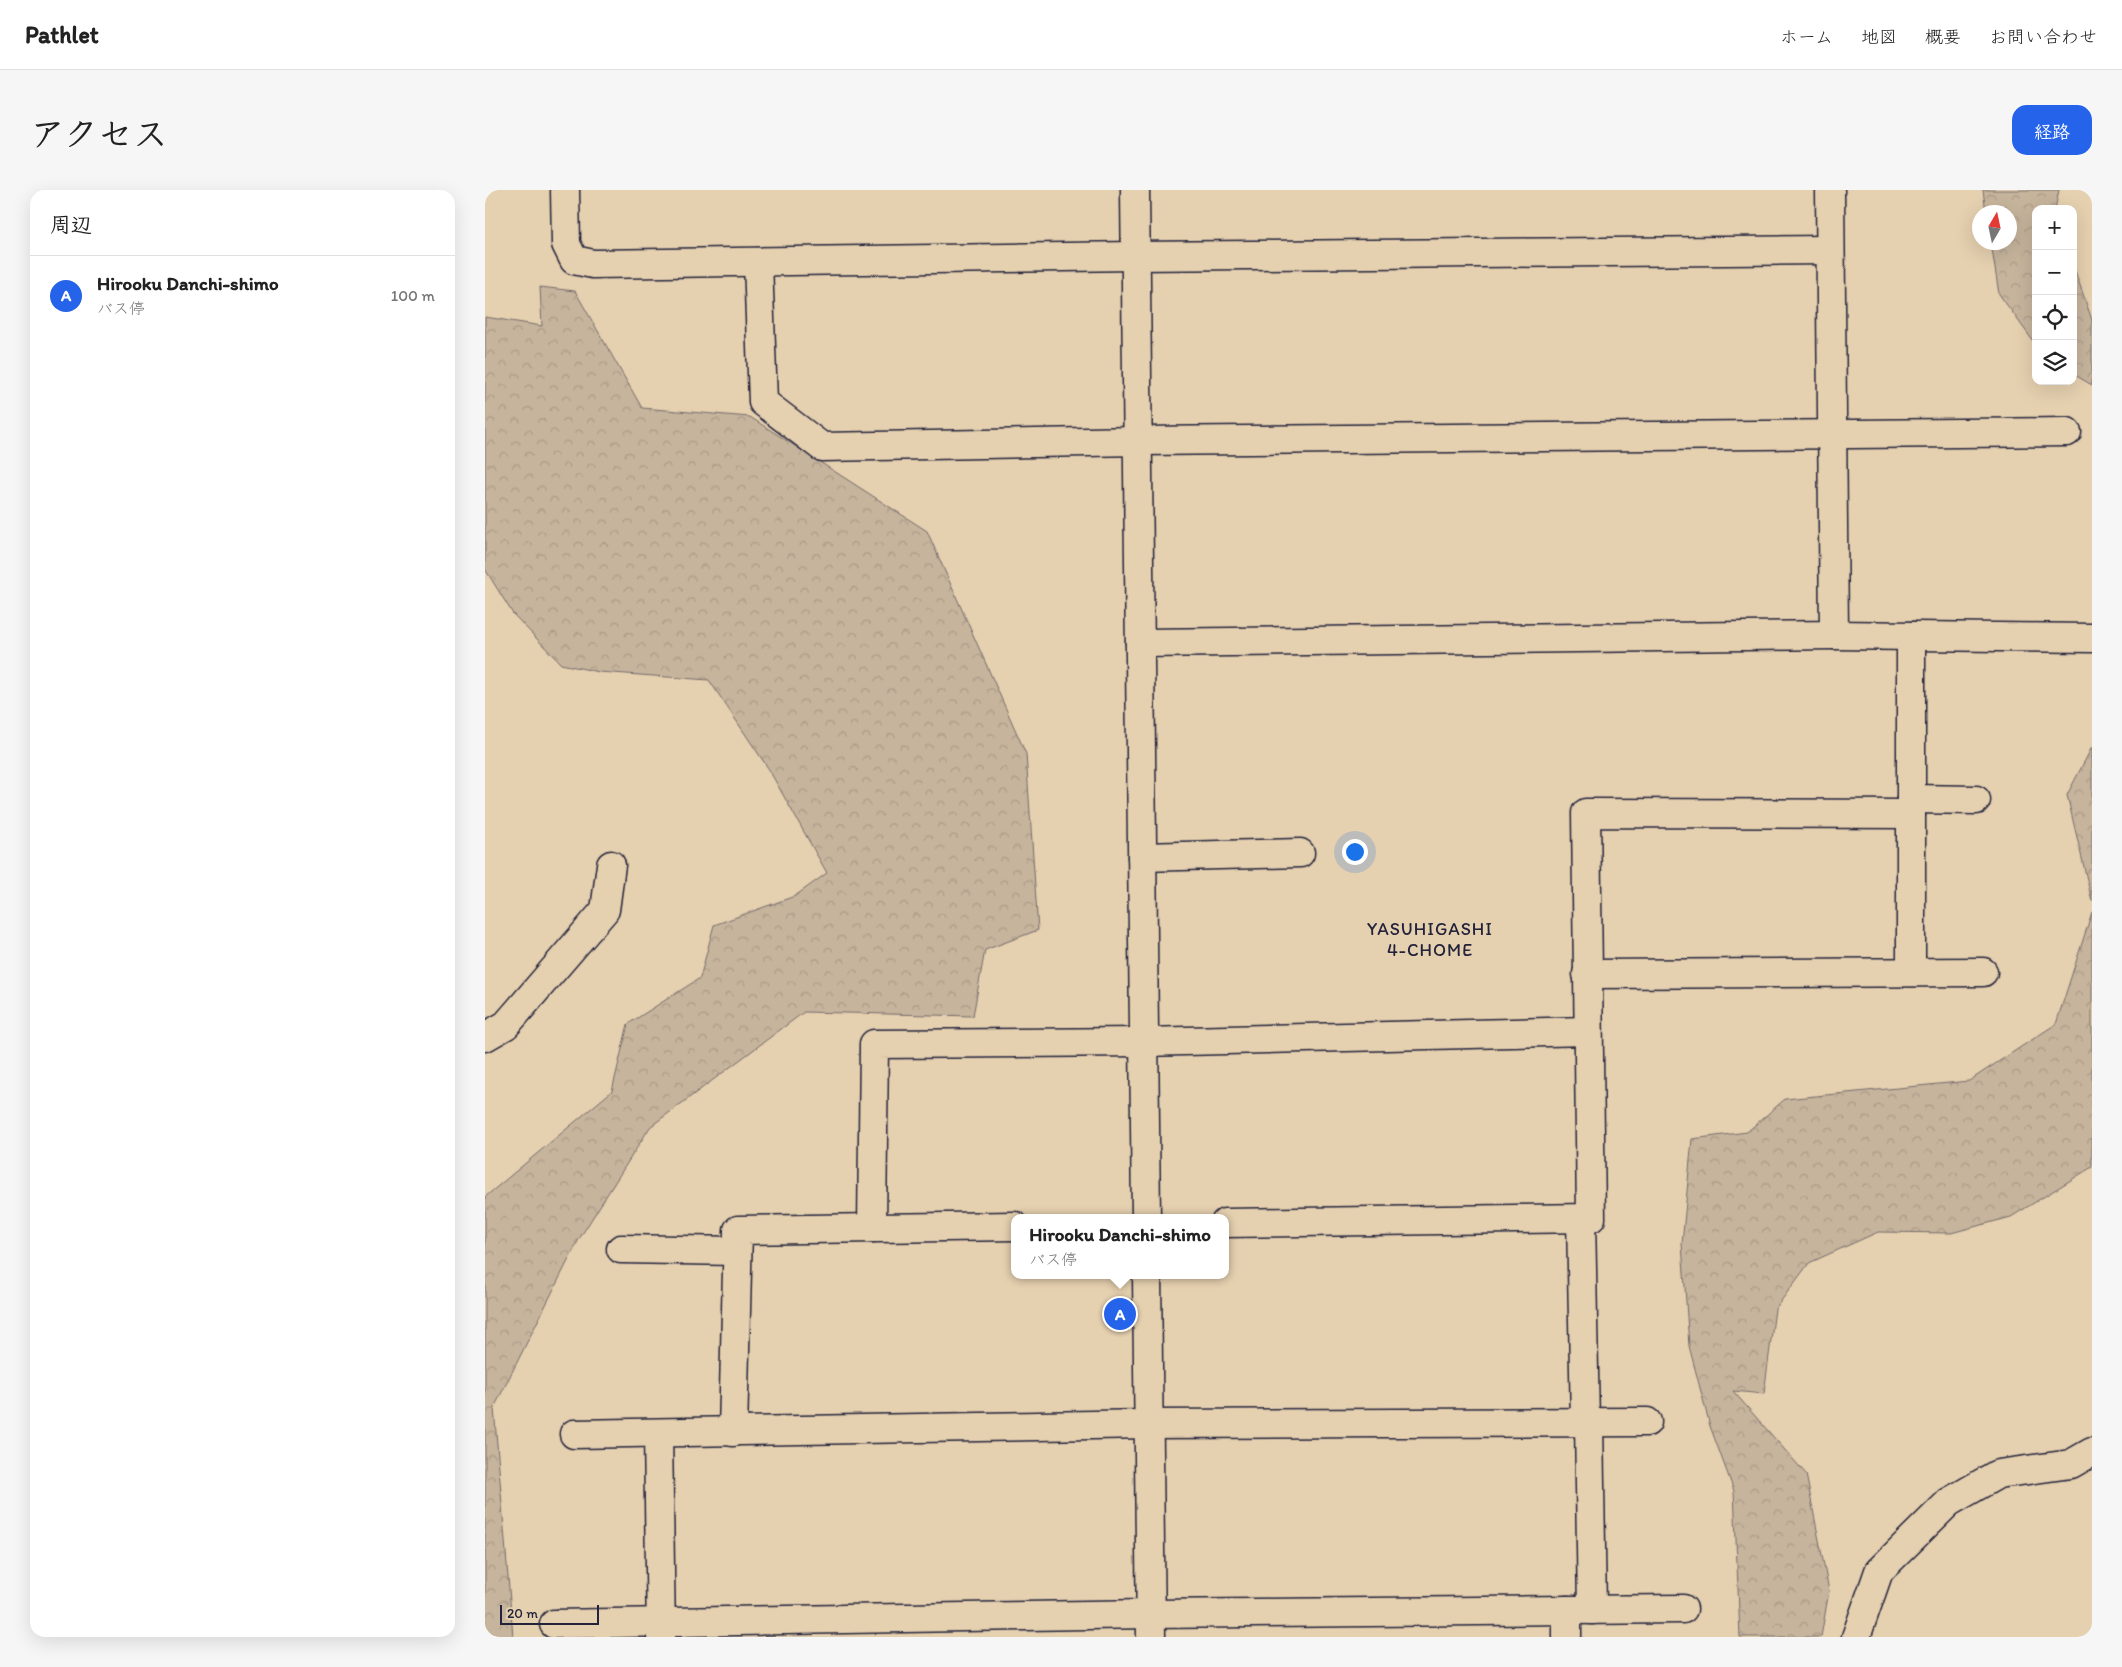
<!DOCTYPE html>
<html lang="ja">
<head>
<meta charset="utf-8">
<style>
  :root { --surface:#fff; --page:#f6f6f6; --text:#222; --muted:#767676; --line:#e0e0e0; --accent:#2563eb }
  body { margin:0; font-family:Itim,"Klee One",sans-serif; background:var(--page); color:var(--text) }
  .controls { position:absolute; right:15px; top:15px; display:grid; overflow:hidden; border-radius:10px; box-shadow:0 5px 20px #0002 }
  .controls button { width:45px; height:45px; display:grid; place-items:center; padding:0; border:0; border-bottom:1px solid var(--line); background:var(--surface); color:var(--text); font:25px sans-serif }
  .compass { position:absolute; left:1487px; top:15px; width:45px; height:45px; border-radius:50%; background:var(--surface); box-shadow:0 5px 20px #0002; rotate:9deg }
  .scale { position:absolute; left:15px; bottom:12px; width:99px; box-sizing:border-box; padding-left:5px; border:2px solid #22223b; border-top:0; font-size:14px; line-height:18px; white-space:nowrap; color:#22223b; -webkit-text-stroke:4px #e5d0af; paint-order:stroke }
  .you { position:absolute; left:869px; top:661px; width:18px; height:18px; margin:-12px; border:4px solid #fff; border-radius:50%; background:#1a73e8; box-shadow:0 0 0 8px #1a73e833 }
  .badge { display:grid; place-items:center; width:32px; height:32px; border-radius:50%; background:var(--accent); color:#fff; font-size:16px; font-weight:700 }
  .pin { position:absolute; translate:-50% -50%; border:2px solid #fff; box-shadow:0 1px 5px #0006 }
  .popup { position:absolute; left:526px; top:1024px; width:218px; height:65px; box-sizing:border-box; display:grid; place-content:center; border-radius:10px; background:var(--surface); filter:drop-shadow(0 1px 4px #0005); font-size:16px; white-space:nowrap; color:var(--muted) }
  .popup b { font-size:19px; color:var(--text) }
  .popup::after { content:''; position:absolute; left:50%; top:100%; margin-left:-10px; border:10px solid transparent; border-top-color:var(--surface) }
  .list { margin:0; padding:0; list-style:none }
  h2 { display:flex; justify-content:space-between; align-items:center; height:65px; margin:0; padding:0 20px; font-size:21px }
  h2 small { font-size:16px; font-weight:400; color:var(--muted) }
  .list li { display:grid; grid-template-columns:32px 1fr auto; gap:15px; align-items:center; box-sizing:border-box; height:80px; padding:0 20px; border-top:1px solid var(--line) }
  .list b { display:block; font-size:19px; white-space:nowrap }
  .list p { margin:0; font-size:16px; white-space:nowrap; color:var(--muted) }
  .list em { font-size:16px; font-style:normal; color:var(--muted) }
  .icon { flex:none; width:28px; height:28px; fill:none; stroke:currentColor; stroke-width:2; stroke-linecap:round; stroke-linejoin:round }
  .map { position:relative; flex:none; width:1607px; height:1447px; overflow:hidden; border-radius:15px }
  header { display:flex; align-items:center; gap:30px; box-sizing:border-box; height:70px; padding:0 25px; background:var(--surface); border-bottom:1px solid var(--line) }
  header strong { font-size:24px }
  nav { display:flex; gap:28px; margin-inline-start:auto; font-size:18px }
  .intro { display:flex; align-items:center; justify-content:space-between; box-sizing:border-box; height:120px; padding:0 30px }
  h1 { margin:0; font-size:35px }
  .button { padding:12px 22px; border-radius:15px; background:var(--accent); color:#fff; font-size:18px; font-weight:700 }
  main { display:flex; gap:30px; padding:0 30px }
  aside { flex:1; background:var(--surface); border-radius:15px; box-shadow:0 5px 20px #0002 }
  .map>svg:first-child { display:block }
  .forest { fill:url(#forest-crowns); stroke:#746b6c }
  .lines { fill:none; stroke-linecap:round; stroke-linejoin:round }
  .minor-casing { stroke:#22223b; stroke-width:31 }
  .minor { stroke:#e5d0af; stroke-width:28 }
  .labels { text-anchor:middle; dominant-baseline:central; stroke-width:4; stroke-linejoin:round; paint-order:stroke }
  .neighbourhood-label { font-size:18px; letter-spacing:1px; fill:#22223b; stroke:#e5d0af }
</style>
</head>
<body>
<header>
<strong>Pathlet</strong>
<nav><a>ホーム</a><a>地図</a><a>概要</a><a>お問い合わせ</a></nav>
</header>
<div class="intro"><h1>アクセス</h1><a class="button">経路</a></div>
<main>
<aside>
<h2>周辺<small></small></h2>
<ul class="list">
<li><span class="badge">A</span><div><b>Hirooku Danchi-shimo</b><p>バス停</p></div><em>100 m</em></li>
</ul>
</aside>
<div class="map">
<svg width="1607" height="1447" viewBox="0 0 1607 1447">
  <defs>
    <pattern id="forest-crowns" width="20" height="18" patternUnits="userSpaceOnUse" patternTransform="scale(1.25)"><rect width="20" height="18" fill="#c6b49c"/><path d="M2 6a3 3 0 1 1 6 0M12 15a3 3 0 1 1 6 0" fill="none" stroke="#aa9a87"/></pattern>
  </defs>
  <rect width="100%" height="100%" fill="#e5d0af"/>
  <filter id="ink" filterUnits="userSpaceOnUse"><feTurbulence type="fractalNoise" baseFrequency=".02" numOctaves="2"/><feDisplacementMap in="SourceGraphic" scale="10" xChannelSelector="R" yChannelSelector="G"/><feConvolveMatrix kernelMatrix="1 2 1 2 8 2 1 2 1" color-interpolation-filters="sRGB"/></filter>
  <g filter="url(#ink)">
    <g class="forest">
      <polygon points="1498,0 1574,0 1570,19 1551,19 1551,155 1514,104 1506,53 1524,52 1524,22 1501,22"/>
      <polygon points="1588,75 1607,130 1607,195 1588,184"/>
      <polygon points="55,97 90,101 157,218 265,227 442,341 541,564 553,740 500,760 488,826 319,822 165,937 94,1049 9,1218 28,1447 0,1447 0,1007 127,901 143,834 215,788 229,735 310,706 342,683 283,578 224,490 114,482 76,474 28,424 0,379 0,127 57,136"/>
      <polygon points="1607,557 1607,711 1582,605"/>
      <polygon points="1607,722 1607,977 1526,1027 1466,1043 1393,1042 1324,1073 1290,1119 1279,1204 1248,1201 1321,1284 1344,1401 1336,1447 1255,1447 1249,1301 1225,1236 1204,1156 1197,1054 1207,949 1262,942 1300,909 1484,891 1571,834"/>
    </g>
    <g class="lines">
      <defs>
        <g id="minor">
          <polyline points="80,0 81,54 89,70 108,74 650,66 1345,60"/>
          <polyline points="650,0 661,1028"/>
          <polyline points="273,72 278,212 337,257 653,251 1582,242"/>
          <polyline points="1349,445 1607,448"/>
          <polyline points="1426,446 1426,782"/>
          <polyline points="655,453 1349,445 1345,0"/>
          <polyline points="1426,609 1491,610"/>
          <polyline points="657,667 815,663"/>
          <polyline points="1102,784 1498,782"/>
          <polyline points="0,847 21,835 120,720 126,675"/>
          <polyline points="1096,1028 1100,1232"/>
          <polyline points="740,1033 1106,1028 1101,623 1426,624"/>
          <polyline points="387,1038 389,854 659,852 1103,841"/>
          <polyline points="136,1059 252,1061"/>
          <polyline points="662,1085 666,1447"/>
          <polyline points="1104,1232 1107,1420"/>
          <polyline points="248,1242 253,1040 530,1036"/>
          <polyline points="173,1243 176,1447"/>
          <polyline points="89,1244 663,1234 1162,1232"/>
          <polyline points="1082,1420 1082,1447"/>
          <polyline points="69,1434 665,1424 1198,1419"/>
          <polyline points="1371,1447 1394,1381 1464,1312 1513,1284 1586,1274 1607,1262"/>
        </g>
      </defs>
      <use href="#minor" class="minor-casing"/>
      <use href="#minor" class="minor"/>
    </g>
  </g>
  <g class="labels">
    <g class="neighbourhood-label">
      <text x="945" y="739">YASUHIGASHI<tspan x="945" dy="21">4-CHOME</tspan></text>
    </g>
  </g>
</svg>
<div class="controls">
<button>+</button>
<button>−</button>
<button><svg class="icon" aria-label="locate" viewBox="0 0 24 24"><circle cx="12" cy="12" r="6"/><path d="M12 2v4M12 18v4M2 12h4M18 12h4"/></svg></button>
<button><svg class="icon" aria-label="layers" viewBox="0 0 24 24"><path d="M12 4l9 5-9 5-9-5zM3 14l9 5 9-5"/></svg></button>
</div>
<svg class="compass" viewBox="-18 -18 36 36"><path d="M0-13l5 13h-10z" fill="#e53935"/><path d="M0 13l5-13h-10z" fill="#767676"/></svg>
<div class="scale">20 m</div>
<div class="you"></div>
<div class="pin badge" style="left:635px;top:1124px">A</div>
<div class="popup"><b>Hirooku Danchi-shimo</b>バス停</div>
</div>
</main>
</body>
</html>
